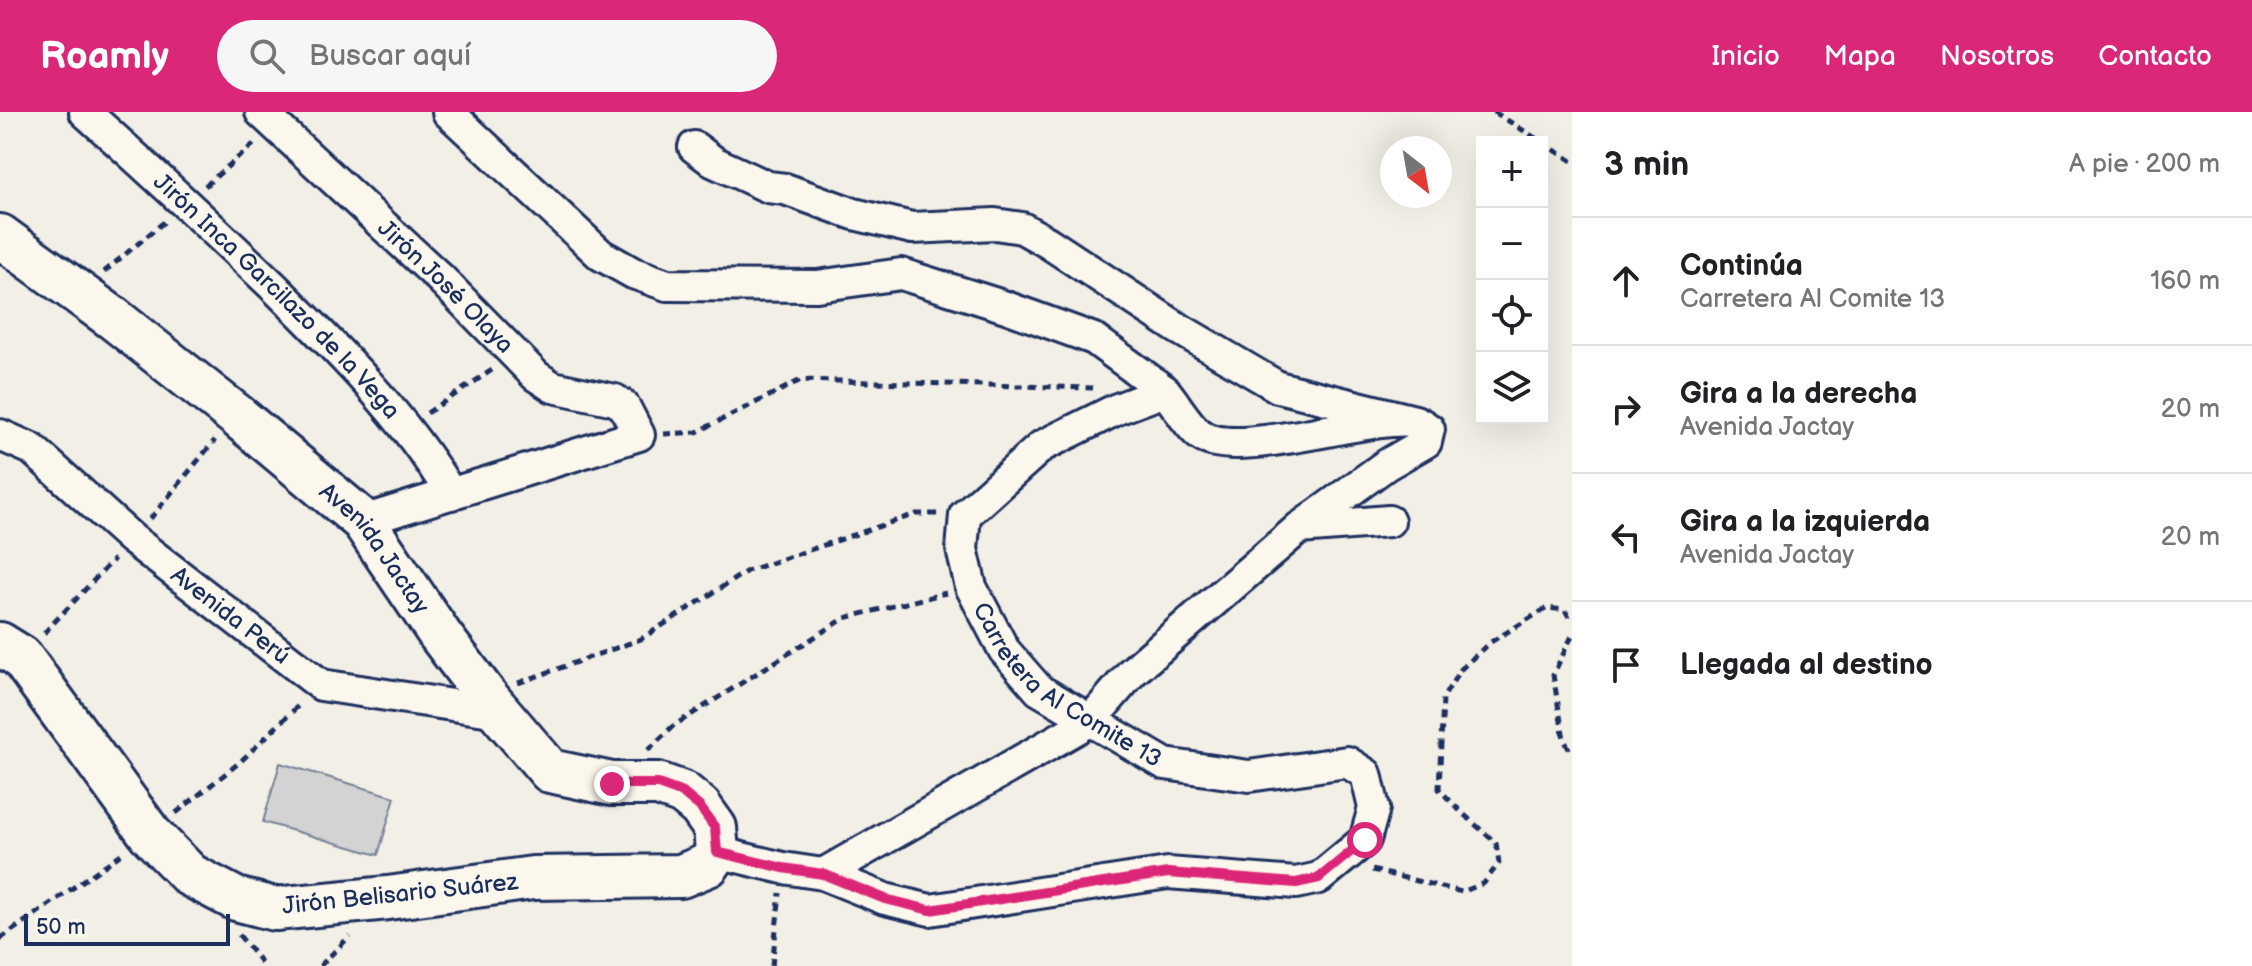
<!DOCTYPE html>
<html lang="es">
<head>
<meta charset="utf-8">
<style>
  :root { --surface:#fff; --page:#f6f6f6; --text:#202124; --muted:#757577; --line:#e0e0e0; --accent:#db2777 }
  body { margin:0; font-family:"Balsamiq Sans",sans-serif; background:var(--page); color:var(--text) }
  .controls { position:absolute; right:24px; top:24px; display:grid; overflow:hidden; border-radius:0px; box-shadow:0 8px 32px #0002 }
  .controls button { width:72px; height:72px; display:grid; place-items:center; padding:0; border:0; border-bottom:2px solid var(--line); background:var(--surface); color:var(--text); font:40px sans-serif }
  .compass { position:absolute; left:1380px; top:24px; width:72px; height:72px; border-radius:50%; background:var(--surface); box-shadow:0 8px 32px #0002; rotate:149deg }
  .scale { position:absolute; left:24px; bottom:20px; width:206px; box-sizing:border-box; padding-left:8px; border:4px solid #1b2f5e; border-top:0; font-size:22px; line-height:28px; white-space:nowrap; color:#1b2f5e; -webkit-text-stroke:6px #fbf7ec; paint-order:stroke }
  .stop { position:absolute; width:24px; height:24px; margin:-18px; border:6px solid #db2777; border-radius:50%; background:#fff }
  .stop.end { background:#db2777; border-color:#fff; box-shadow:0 2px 8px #0008 }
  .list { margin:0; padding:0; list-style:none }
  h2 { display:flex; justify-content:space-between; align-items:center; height:104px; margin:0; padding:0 32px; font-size:34px }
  h2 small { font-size:26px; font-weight:400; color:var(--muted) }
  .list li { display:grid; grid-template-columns:52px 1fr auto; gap:24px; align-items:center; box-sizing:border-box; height:128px; padding:0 32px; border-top:2px solid var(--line) }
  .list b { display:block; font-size:30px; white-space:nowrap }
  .list p { margin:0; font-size:26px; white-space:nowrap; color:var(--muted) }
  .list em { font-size:26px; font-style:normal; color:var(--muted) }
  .icon { flex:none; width:44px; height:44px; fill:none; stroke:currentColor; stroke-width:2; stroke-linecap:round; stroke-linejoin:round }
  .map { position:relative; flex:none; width:1572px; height:854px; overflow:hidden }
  header { display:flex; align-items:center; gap:48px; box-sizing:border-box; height:112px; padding:0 40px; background:var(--accent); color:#fff }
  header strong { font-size:38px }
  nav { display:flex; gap:44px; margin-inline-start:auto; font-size:28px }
  .search { width:560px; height:72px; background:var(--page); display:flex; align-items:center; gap:20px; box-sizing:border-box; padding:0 28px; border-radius:44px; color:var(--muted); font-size:30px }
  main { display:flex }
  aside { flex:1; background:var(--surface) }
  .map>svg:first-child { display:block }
  .green { fill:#d2d3d2; stroke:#768198; stroke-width:2 }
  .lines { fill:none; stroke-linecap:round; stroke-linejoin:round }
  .street-casing { stroke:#1b2f5e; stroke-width:36 }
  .secondary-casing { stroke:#1b2f5e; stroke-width:48 }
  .path { stroke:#1b2f5e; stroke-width:5; stroke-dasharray:8 6; stroke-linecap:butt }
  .street { stroke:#fbf7ec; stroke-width:30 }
  .secondary { stroke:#fbf7ec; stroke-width:42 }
  .route { stroke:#db2777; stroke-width:10 }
  .labels { text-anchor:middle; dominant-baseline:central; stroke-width:6; stroke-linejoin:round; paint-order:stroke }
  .street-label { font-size:24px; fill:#1b2f5e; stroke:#fbf7ec }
</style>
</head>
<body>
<header>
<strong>Roamly</strong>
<div class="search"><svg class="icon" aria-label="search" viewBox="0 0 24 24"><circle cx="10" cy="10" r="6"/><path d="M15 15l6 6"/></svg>Buscar aquí</div>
<nav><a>Inicio</a><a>Mapa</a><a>Nosotros</a><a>Contacto</a></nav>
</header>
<main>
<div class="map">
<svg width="1572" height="854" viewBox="0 0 1572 854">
  <rect width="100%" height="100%" fill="#f2efe6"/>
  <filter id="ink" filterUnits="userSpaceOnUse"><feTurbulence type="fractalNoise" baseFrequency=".0125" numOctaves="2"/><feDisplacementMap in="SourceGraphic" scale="16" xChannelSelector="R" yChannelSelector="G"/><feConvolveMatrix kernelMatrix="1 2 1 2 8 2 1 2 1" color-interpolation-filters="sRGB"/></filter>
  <g filter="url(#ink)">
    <polygon class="green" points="280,651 395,685 378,743 263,710"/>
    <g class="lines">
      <defs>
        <g id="street">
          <path id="s1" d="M85,0C149,57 211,115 273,174C338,238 404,303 451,382"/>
          <path id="s2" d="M261,0L441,167L536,264L553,275L615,288L624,294L639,323L363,409"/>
          <path id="s3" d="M448,0L601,143L633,161L667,173L817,174L901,162L1006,195L1094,227L1165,279L1117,297L1042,334L965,403L962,437L971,475L1004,538L1039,578L1165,652L1249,664L1347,650L1366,662L1374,696L1365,728L1319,766L1296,771L1168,761L930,798L885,787L823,762L783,756L717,740"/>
          <polyline points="694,35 714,50 768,75 785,77 854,102 912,116 995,112 1022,116 1047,130 1176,215 1278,275 1415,309"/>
          <path d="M1165,279C1176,292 1186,311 1199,322C1232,350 1365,303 1413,309C1418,309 1424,314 1429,317L1426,330L1386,353L1299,416"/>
          <path id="s4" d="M0,323L32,337L132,427L321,573L498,600"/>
          <polyline points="823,762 1090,609 1132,560 1299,416 1389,409"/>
        </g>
        <g id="secondary">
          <path id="s5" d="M0,124L113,206L236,303L363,409L440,523L485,583L550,659L612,672H658L683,681L700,695L715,716L717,740L708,753L681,764L533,766L388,786L275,797L236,787L190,763L150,722L21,545L0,532"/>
        </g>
      </defs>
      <use href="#street" class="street-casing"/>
      <use href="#secondary" class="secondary-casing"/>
      <g class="path">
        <polyline points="1494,0 1542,30"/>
        <polyline points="1542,30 1572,49"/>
        <polyline points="205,74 255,31"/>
        <polyline points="104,160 164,110"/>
        <polyline points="427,301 492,258"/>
        <polyline points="664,322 697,320 801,268 1093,276"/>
        <polyline points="150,407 215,328"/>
        <polyline points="44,521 114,447"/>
        <polyline points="1572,524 1553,563 1564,627 1572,643"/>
        <polyline points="518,571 641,527 747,459 916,402 940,402"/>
        <polyline points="648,638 673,614 845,506 946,481"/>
        <polyline points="176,701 240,650 301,591"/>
        <polyline points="1372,758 1462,780 1484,771 1499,751 1496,731 1461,700 1439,677 1443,586 1460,558 1489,531 1547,496 1565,498 1572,510"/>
        <polyline points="239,823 264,854"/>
        <polyline points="0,827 124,740"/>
        <polyline points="320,854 350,824"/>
        <polyline points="772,854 780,781"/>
      </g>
      <use href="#street" class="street"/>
      <use href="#secondary" class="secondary"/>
    </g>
  </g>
  <g class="lines" filter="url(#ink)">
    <polyline class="route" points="612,672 658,672 683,681 700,695 715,716 717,740 783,756 823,762 885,787 930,798 1168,761 1296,771 1319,766 1365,728"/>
  </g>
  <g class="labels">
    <g class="street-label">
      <text stroke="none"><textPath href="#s2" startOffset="254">Jirón José Olaya</textPath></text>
      <text stroke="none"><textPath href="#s1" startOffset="266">Jirón Inca Garcilazo de la Vega</textPath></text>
      <text stroke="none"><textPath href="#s5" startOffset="490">Avenida Jactay</textPath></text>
      <text stroke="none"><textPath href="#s4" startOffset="294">Avenida Perú</textPath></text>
      <text stroke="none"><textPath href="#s3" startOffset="1262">Carretera Al Comite 13</textPath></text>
      <text transform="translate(400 782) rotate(-6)">Jirón Belisario Suárez</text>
    </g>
  </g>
</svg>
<div class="controls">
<button>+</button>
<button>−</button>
<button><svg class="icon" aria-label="locate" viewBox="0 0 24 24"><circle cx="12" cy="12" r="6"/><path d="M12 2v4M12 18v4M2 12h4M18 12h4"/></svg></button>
<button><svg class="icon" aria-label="layers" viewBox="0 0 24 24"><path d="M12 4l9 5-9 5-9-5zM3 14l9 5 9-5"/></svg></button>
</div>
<svg class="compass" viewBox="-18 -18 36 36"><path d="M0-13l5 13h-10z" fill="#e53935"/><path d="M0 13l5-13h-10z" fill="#757577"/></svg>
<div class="scale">50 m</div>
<div class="stop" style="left:1365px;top:728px"></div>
<div class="stop end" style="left:612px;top:672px"></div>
</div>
<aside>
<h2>3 min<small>A pie · 200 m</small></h2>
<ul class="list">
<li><svg class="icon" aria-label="ahead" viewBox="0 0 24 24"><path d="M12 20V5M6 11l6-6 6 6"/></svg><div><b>Continúa</b><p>Carretera Al Comite 13</p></div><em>160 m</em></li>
<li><svg class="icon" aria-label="right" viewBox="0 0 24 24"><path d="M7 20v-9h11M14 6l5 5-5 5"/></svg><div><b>Gira a la derecha</b><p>Avenida Jactay</p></div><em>20 m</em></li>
<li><svg class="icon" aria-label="left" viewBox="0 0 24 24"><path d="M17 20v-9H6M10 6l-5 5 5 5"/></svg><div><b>Gira a la izquierda</b><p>Avenida Jactay</p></div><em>20 m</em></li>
<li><svg class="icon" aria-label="arrive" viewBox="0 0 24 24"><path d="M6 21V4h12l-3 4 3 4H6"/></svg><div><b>Llegada al destino</b></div></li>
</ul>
</aside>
</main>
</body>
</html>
